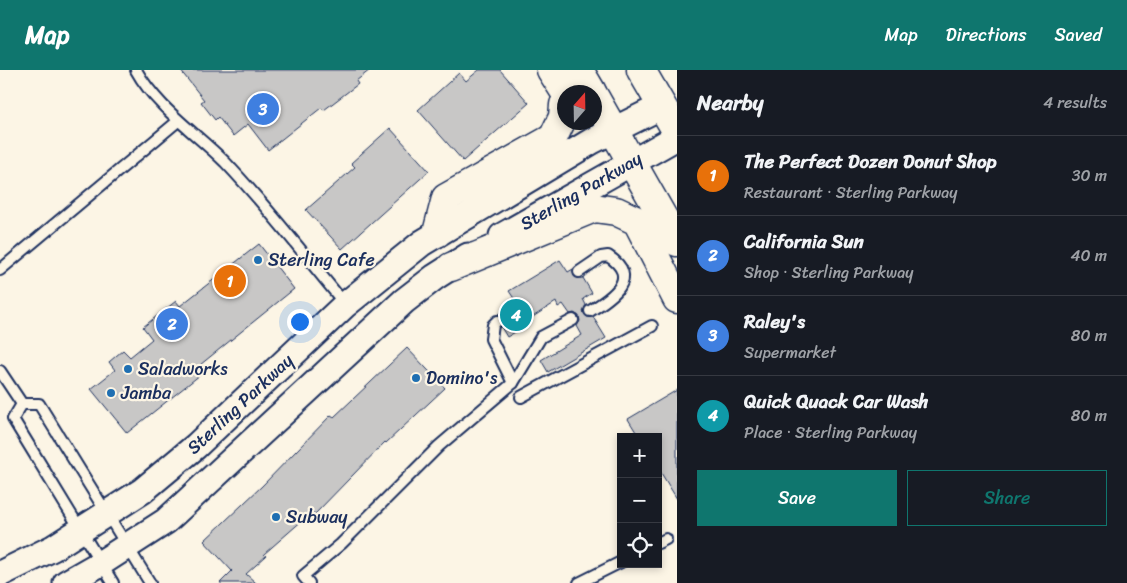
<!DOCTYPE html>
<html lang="en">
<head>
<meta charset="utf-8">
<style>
  :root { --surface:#171b24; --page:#20242c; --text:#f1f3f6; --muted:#9ea1a6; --line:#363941; --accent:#0f766e }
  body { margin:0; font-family:Sriracha,sans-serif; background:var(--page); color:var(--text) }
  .controls { position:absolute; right:15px; bottom:15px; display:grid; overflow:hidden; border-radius:0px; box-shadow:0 2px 8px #0003 }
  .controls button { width:45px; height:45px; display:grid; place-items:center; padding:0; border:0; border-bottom:1px solid var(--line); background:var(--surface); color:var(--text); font:25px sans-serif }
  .compass { position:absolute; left:557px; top:15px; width:45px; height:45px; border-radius:50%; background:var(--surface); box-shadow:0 2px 8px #0003; rotate:20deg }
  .you { position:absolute; left:299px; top:251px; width:18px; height:18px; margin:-12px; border:4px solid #fff; border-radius:50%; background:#1a73e8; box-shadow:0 0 0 8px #1a73e833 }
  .badge { display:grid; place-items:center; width:32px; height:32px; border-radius:50%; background:var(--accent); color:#fff; font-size:16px; font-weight:700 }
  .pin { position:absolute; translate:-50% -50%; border:2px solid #fff; box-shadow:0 1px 5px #0006 }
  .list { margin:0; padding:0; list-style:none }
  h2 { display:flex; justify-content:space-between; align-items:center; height:65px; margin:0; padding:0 20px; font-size:21px }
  h2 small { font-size:16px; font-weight:400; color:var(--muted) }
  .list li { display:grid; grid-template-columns:32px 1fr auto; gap:15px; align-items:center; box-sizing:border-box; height:80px; padding:0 20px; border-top:1px solid var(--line) }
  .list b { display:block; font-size:19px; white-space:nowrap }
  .list p { margin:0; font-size:16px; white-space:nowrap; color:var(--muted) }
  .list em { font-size:16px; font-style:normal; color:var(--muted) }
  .actions { display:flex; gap:10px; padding:15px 20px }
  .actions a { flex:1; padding:11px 0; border:1px solid var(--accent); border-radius:0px; text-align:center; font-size:18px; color:var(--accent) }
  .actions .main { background:var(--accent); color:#fff }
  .icon { flex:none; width:28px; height:28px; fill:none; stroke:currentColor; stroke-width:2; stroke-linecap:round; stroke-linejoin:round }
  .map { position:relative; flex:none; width:677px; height:513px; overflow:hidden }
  header { display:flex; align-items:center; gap:30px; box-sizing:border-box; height:70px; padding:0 25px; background:var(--accent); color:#fff }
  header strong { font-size:24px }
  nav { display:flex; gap:28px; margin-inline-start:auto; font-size:18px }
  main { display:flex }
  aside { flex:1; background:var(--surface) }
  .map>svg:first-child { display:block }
  .building { fill:#c8c7c6; stroke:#1b2f5e }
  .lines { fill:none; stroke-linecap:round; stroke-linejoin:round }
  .service-casing { stroke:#1b2f5e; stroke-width:14 }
  .tertiary-casing { stroke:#1b2f5e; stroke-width:29 }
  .secondary-casing { stroke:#1b2f5e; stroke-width:31 }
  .service { stroke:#fcf5e5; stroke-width:10 }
  .tertiary { stroke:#fcf5e5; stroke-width:25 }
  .secondary { stroke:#fcf5e5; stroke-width:28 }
  .poi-dot { fill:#1f6fb2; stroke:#fcf5e5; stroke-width:2 }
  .labels { text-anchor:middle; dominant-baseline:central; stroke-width:4.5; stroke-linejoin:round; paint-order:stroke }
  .street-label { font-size:18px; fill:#1b2f5e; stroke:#fcf5e5 }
  .poi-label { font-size:18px; fill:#1b2f5e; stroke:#fcf5e5; text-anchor:start }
</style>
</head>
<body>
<header>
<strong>Map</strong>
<nav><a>Map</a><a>Directions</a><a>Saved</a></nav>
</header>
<main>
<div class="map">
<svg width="677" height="513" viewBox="0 0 677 513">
  <rect width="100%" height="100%" fill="#fcf5e5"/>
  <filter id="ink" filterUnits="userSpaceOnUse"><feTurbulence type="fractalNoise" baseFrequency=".02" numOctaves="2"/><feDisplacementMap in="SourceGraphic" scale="10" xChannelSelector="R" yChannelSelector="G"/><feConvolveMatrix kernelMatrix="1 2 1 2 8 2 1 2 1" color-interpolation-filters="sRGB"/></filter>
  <g filter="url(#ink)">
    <g class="building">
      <polygon points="180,0 370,0 356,11 358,14 324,40 321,38 268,80 248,54 233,66 218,47 215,50 201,32 204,30"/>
      <polygon points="479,0 500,0 529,33 463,91 418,40 459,3 466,11"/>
      <polygon points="390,58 429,101 342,179 306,140 355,97 351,93"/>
      <polygon points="259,174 294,219 195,299 200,305 127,363 91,319 115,300 109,292 123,280 130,287 152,269 143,257 176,231 180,236"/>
      <polygon points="560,190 568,202 573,199 574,206 583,208 592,223 583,229 586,235 583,242 587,247 593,247 606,268 548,302 541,290 582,265 577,256 580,251 579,246 574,243 570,244 563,234 558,237 556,232 528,250 530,253 507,267 501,257 503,249 498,244 517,233 509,221"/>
      <polygon points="407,278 445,318 386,373 385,372 315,444 312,442 264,484 266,486 246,504 256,513 220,513 232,501 204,471 262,416 331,345 334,347"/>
      <polygon points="677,320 677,429 658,398 658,367 639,367 628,349"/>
    </g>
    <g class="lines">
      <defs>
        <g id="service">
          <path d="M136,0C157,38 195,62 225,92C268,137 305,186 345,234"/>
          <polyline points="0,200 178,51"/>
          <path d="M579,202L601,187L608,186C642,208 611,228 590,241"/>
          <polyline points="497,251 493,255 491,269 513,313"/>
          <polyline points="0,301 22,334"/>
          <polyline points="521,327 652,256"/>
          <polyline points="22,334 39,334 150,513"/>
          <polyline points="22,334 13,349 113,513"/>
          <polyline points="658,473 666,469"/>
          <polyline points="309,513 303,506 341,474 439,376 513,313 541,267 573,250"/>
          <polyline points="579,513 621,492"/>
        </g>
        <g id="tertiary">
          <polyline points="502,166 677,67"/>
          <polyline points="0,504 53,478 142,421 196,376 345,235 422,173 592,71 662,36"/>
          <polyline points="66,513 101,493 166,451 404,231 435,207 468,186"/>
        </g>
        <g id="secondary">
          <polyline points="551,0 565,22"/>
          <polyline points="579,0 592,22"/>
          <polyline points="641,0 677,62"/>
          <polyline points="594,26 677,172"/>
          <polyline points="437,163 446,128 553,68 563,47 564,35"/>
          <polyline points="451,197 594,138 616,141 637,151 677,229"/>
        </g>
      </defs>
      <use href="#service" class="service-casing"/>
      <use href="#tertiary" class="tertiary-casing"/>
      <use href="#secondary" class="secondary-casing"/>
      <use href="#service" class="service"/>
      <use href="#tertiary" class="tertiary"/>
      <use href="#secondary" class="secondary"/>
    </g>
  </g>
  <g class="poi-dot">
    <circle cx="258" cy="190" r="5"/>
    <circle cx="128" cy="299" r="5"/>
    <circle cx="416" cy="308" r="5"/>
    <circle cx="111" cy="323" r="5"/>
    <circle cx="276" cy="447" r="5"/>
  </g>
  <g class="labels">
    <g class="street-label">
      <text transform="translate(581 121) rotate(-30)">Sterling Parkway</text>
      <text transform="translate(240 334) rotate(-43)">Sterling Parkway</text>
    </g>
    <g class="poi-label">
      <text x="268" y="190">Sterling Cafe</text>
      <text x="138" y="299">Saladworks</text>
      <text x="426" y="308">Domino's</text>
      <text x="121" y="323">Jamba</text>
      <text x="286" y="447">Subway</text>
    </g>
  </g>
</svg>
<div class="controls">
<button>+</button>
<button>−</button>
<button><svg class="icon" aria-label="locate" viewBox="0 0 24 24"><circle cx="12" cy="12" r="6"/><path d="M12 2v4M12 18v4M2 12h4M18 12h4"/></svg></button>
</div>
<svg class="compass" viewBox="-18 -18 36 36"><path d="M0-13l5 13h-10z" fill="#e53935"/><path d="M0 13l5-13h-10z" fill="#9ea1a6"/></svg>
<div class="you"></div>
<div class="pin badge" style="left:230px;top:211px;background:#e8710a">1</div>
<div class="pin badge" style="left:172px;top:254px;background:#3f7fe0">2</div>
<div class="pin badge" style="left:263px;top:39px;background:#3f7fe0">3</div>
<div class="pin badge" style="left:516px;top:245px;background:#0f9aa8">4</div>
</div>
<aside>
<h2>Nearby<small>4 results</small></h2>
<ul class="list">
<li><span class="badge" style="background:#e8710a">1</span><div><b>The Perfect Dozen Donut Shop</b><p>Restaurant · Sterling Parkway</p></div><em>30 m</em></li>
<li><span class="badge" style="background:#3f7fe0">2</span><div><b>California Sun</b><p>Shop · Sterling Parkway</p></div><em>40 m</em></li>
<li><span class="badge" style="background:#3f7fe0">3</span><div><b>Raley's</b><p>Supermarket</p></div><em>80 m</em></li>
<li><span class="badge" style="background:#0f9aa8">4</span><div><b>Quick Quack Car Wash</b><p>Place · Sterling Parkway</p></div><em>80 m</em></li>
</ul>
<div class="actions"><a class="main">Save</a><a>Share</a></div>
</aside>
</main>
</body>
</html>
